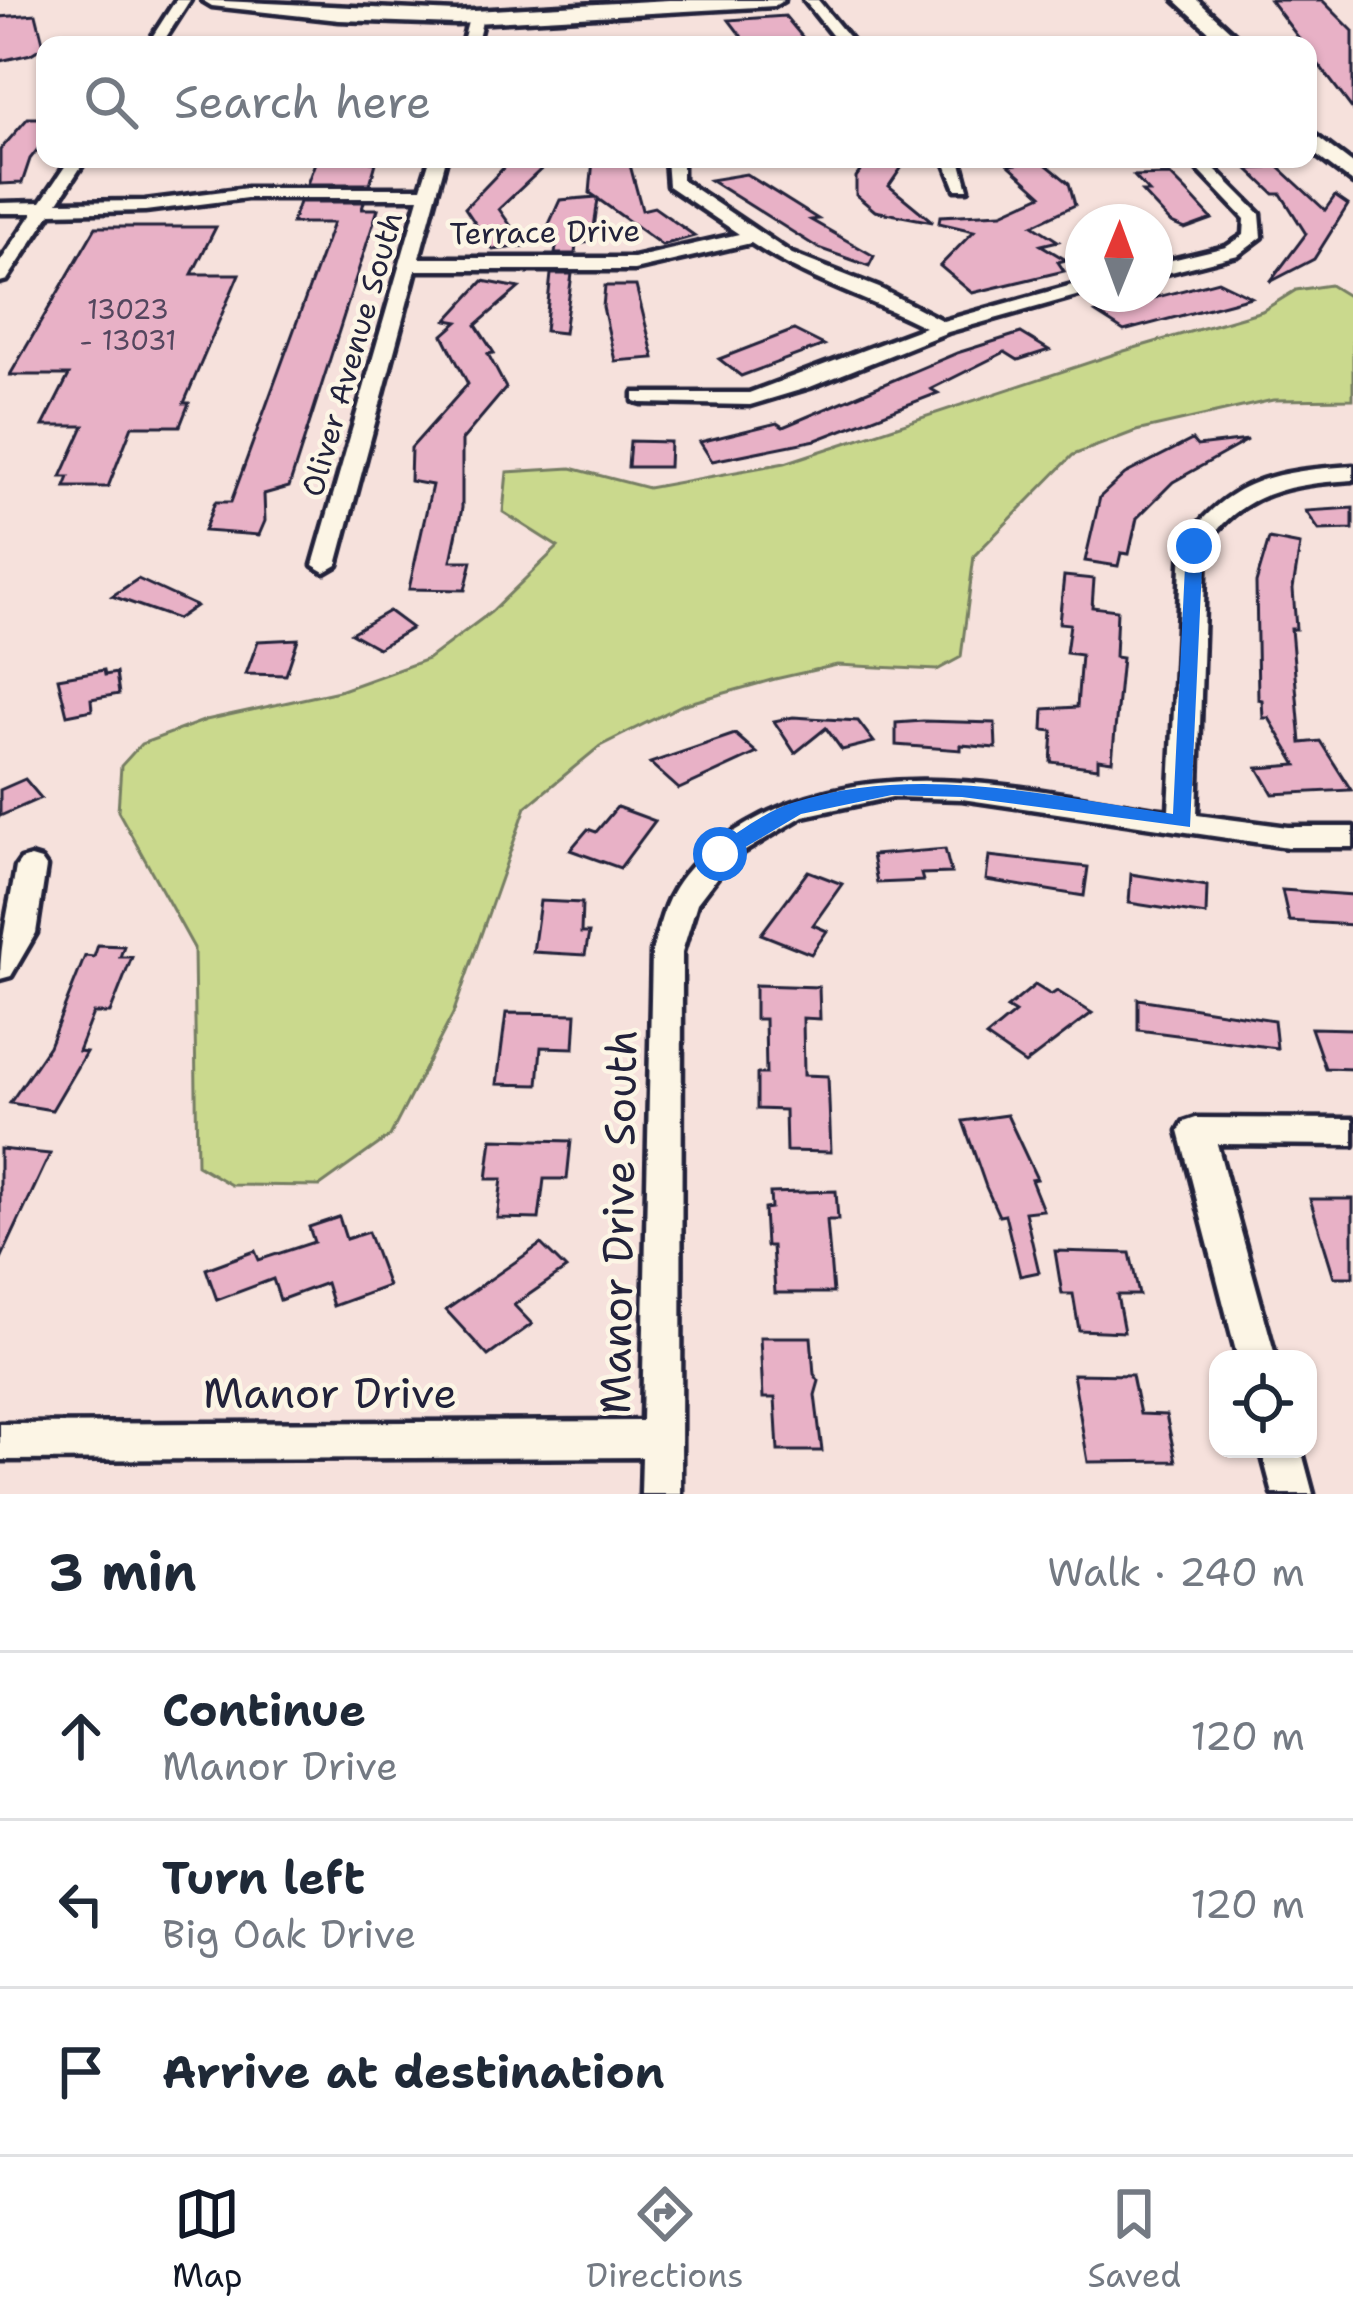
<!DOCTYPE html>
<html lang="en">
<head>
<meta charset="utf-8">
<style>
  :root { --surface:#fff; --page:#f6f6f7; --text:#1f2937; --muted:#747a83; --line:#e0e1e3; --accent:#111827 }
  body { margin:0; font-family:"Shantell Sans",sans-serif; background:var(--page); color:var(--text) }
  .controls { position:absolute; right:36px; bottom:36px; display:grid; overflow:hidden; border-radius:24px; box-shadow:0 3px 9px #0004 }
  .controls button { width:108px; height:108px; display:grid; place-items:center; padding:0; border:0; border-bottom:3px solid var(--line); background:var(--surface); color:var(--text); font:60px sans-serif }
  .compass { position:absolute; left:1065px; top:204px; width:108px; height:108px; border-radius:50%; background:var(--surface); box-shadow:0 3px 9px #0004; rotate:1deg }
  .stop { position:absolute; width:36px; height:36px; margin:-27px; border:9px solid #1a73e8; border-radius:50%; background:#fff }
  .stop.end { background:#1a73e8; border-color:#fff; box-shadow:0 3px 12px #0008 }
  .list { margin:0; padding:0; list-style:none }
  h2 { display:flex; justify-content:space-between; align-items:center; height:156px; margin:0; padding:0 48px; font-size:51px }
  h2 small { font-size:39px; font-weight:400; color:var(--muted) }
  .list li { display:grid; grid-template-columns:78px 1fr auto; gap:36px; align-items:center; box-sizing:border-box; height:168px; padding:0 48px; border-top:3px solid var(--line) }
  .list b { display:block; font-size:45px; white-space:nowrap }
  .list p { margin:0; font-size:39px; white-space:nowrap; color:var(--muted) }
  .list em { font-size:39px; font-style:normal; color:var(--muted) }
  .icon { flex:none; width:66px; height:66px; fill:none; stroke:currentColor; stroke-width:2; stroke-linecap:round; stroke-linejoin:round }
  .map { position:relative; flex:none; width:1353px; height:1494px; overflow:hidden }
  .search { position:absolute; background:var(--surface); box-shadow:0 3px 9px #0004; left:36px; right:36px; top:36px; height:132px; display:flex; align-items:center; gap:30px; box-sizing:border-box; padding:0 42px; border-radius:24px; color:var(--muted); font-size:45px }
  .sheet { height:660px; background:var(--surface) }
  nav { display:flex; justify-content:space-around; align-items:center; box-sizing:border-box; height:168px; border-top:3px solid var(--line); background:var(--surface); font-size:33px; color:var(--muted) }
  nav a { display:grid; justify-items:center; gap:6px }
  nav .on { color:var(--accent) }
  .map>svg:first-child { display:block }
  .green { fill:#cad98d; stroke:#767e64; stroke-width:3 }
  .building { fill:#e8b1c6; stroke:#22223b; stroke-width:3 }
  .lines { fill:none; stroke-linecap:round; stroke-linejoin:round }
  .street-casing { stroke:#22223b; stroke-width:9 }
  .secondary-casing { stroke:#22223b; stroke-width:9 }
  .street { fill:#fcf5e5; fill-rule:evenodd }
  .secondary { fill:#fcf5e5; fill-rule:evenodd }
  .route { fill:#1a73e8 }
  .labels { text-anchor:middle; dominant-baseline:central; stroke-width:9; stroke-linejoin:round; paint-order:stroke }
  .far-number-label { font-size:27px; fill:#54465e }
  .far-street-label { font-size:30px; fill:#22223b; stroke:#fcf5e5 }
  .near-street-label { font-size:42px; fill:#22223b; stroke:#fcf5e5 }
</style>
</head>
<body>
<div class="map">
<svg width="1353" height="1494" viewBox="0 0 1353 1494">
  <rect width="100%" height="100%" fill="#f6e1dc"/>
  <filter id="ink" filterUnits="userSpaceOnUse"><feTurbulence type="fractalNoise" baseFrequency=".00833" numOctaves="2"/><feDisplacementMap in="SourceGraphic" scale="24" xChannelSelector="R" yChannelSelector="G"/><feConvolveMatrix kernelMatrix="1 2 1 2 8 2 1 2 1" color-interpolation-filters="sRGB"/></filter>
  <g filter="url(#ink)">
    <polygon class="green" points="1330,285 1348,296 1353,305 1353,399 1273,400 1136,431 1073,455 974,556 961,657 937,670 837,665 775,679 682,705 600,746 526,807 453,1014 390,1136 320,1186 231,1185 197,1165 194,948 118,811 121,766 141,744 206,720 339,691 428,659 491,612 558,547 503,512 507,472 571,468 648,488 785,463 1124,351 1262,311 1296,290"/>
    <g class="building">
      <polygon points="1270,0 1322,0 1353,31 1353,110"/>
      <polygon points="36,14 44,46 31,54 0,61 0,17"/>
      <polygon points="785,16 809,45 748,45 729,20"/>
      <polygon points="28,118 45,118 45,140 30,159 22,183 0,184 0,150"/>
      <polygon points="512,159 552,159 499,209 525,246 493,250 465,208"/>
      <polygon points="593,159 630,165 642,210 654,207 695,236 662,245 598,199 592,242 576,244 575,254 555,254 557,241 540,244 560,200 596,197 590,193"/>
      <polygon points="869,159 906,161 889,186 933,222 875,211 856,195 856,177"/>
      <polygon points="1260,159 1270,159 1325,210 1335,196 1348,205 1314,259 1270,282 1306,234 1281,194 1274,194 1248,169 1266,168"/>
      <polygon points="316,160 362,160 376,163 370,184 307,184"/>
      <polygon points="1042,161 1069,183 1075,205 1033,225 1058,241 1041,245 1066,260 1058,262 1064,271 972,293 940,266 974,231 939,223 940,216 1002,213 1042,195 1009,165"/>
      <polygon points="746,174 818,219 811,220 874,256 869,266 818,248 710,180"/>
      <polygon points="1170,175 1187,192 1212,219 1185,229 1171,223 1142,192 1149,192 1134,176"/>
      <polygon points="299,202 364,202 362,209 378,209 289,487 264,494 265,521 259,535 204,531 215,502 231,502 333,223 292,223"/>
      <polygon points="96,227 216,227 192,274 239,274 184,403 189,403 180,426 132,426 108,487 65,487 69,477 61,477 84,426 43,426 69,375 10,375"/>
      <polygon points="551,274 572,274 564,333 545,331"/>
      <polygon points="483,281 519,288 476,325 494,353 488,354 506,388 462,440 462,508 451,561 472,561 465,590 409,589 432,485 410,481 411,448 468,384 443,335 458,322 447,320"/>
      <polygon points="1218,281 1251,297 1124,331 1096,313"/>
      <polygon points="605,286 636,286 654,358 615,361 603,307"/>
      <polygon points="794,330 824,345 741,376 719,359"/>
      <polygon points="1021,333 1049,350 1018,360 1005,352 931,389 938,393 816,440 712,461 700,442 777,423 783,427 957,353"/>
      <polygon points="1192,440 1197,446 1248,440 1173,482 1137,518 1129,554 1121,553 1118,566 1085,561 1100,497 1125,474"/>
      <polygon points="630,441 670,442 669,467 628,467"/>
      <polygon points="1353,508 1353,529 1319,530 1306,511"/>
      <polygon points="1269,539 1300,545 1293,589 1296,629 1291,629 1301,743 1320,741 1351,790 1273,794 1258,768 1297,765 1269,718 1263,718 1262,700 1258,699 1256,583"/>
      <polygon points="1064,576 1094,579 1092,607 1117,610 1115,657 1122,658 1112,761 1098,759 1098,768 1051,762 1053,731 1043,730 1044,709 1077,707 1081,655 1066,653 1070,624 1059,623"/>
      <polygon points="138,579 196,606 177,619 112,596"/>
      <polygon points="389,611 412,628 378,648 351,633"/>
      <polygon points="298,639 286,675 246,674 258,641"/>
      <polygon points="104,670 105,675 116,673 119,694 91,699 92,710 67,715 58,678"/>
      <polygon points="793,717 858,721 874,742 842,750 826,728 795,753 774,721"/>
      <polygon points="923,721 995,723 996,748 961,745 961,750 896,745 896,723"/>
      <polygon points="735,734 757,753 679,789 650,763"/>
      <polygon points="25,779 41,798 0,816 0,790"/>
      <polygon points="617,807 655,821 620,868 570,850 588,829 596,832"/>
      <polygon points="945,849 951,873 921,874 923,881 877,883 872,855"/>
      <polygon points="989,856 1088,867 1084,896 986,880"/>
      <polygon points="808,871 842,884 813,925 827,931 811,954 761,934"/>
      <polygon points="1131,874 1207,886 1206,915 1129,903"/>
      <polygon points="1282,890 1353,895 1353,925 1289,921"/>
      <polygon points="540,901 582,903 581,933 589,933 585,955 533,952"/>
      <polygon points="98,945 124,946 120,957 132,957 110,1013 93,1013 78,1051 86,1052 52,1110 10,1103 49,1046 85,956 94,957"/>
      <polygon points="755,985 819,987 820,1019 803,1018 804,1075 828,1076 831,1152 786,1151 785,1110 757,1109 757,1074 766,1074 765,1019 755,1019"/>
      <polygon points="1035,985 1051,995 1057,991 1092,1013 1025,1064 986,1037 1015,1013 1007,1008"/>
      <polygon points="1138,999 1274,1020 1277,1048 1138,1030"/>
      <polygon points="506,1013 576,1014 574,1048 541,1047 538,1085 497,1084"/>
      <polygon points="1311,1028 1353,1029 1353,1069 1325,1068"/>
      <polygon points="1007,1115 1037,1179 1031,1180 1043,1210 1025,1212 1039,1272 1020,1276 1005,1215 999,1216 986,1187 963,1121"/>
      <polygon points="492,1139 571,1141 567,1179 544,1179 539,1219 497,1218 502,1179 487,1179"/>
      <polygon points="0,1149 50,1154 0,1261"/>
      <polygon points="836,1191 838,1220 827,1220 833,1293 775,1293 772,1246 766,1246 764,1209 771,1208 770,1193"/>
      <polygon points="1310,1199 1353,1199 1353,1277 1334,1277"/>
      <polygon points="339,1217 346,1239 368,1232 388,1286 333,1306 326,1283 280,1300 273,1279 217,1300 206,1269 255,1251 259,1260 314,1242 309,1227"/>
      <polygon points="541,1244 566,1269 514,1305 532,1324 488,1356 446,1310"/>
      <polygon points="1055,1251 1130,1253 1139,1295 1117,1295 1124,1332 1079,1330 1073,1294 1062,1294"/>
      <polygon points="760,1337 811,1337 814,1374 819,1381 815,1395 822,1451 778,1451 775,1398 763,1398"/>
      <polygon points="1073,1374 1132,1375 1140,1414 1166,1415 1176,1461 1088,1462"/>
    </g>
    <g class="lines">
      <defs>
        <g id="street">
          <polygon points="176,0 190,0 161,45 147,45"/>
          <polygon points="804,0 818,0 855,45 840,45"/>
          <polygon points="476,14 483,18 476,45 462,45 469,18"/>
          <path d="M70,159H86L58,202L145,201L247,188H421L430,159H446L419,258H634L739,234L668,186L666,159H682V180L792,254L879,288L943,321L1083,282V294L948,332L810,387L750,405L641,403L634,401V393H749L925,327C868,298 804,279 751,243L634,270H416L337,565L325,572L313,565L419,198H247L145,211L51,213L7,280L0,282V262L33,213H0V203L41,202Z"/>
          <polygon points="944,159 960,159 968,189 956,189"/>
          <polygon points="1188,159 1205,159 1260,214 1262,237 1238,255 1155,276 1155,264 1226,247 1244,235 1245,219"/>
          <path d="M1353,466V480C1292,484 1241,491 1206,546L1197,815L1288,827H1353V847H1288L962,799L892,797L803,816L730,860L697,903L682,952L681,1494H641L642,1457L0,1460V1424L642,1421L652,952C657,935 661,916 669,899C685,865 716,842 747,824C876,748 1030,791 1169,811L1182,546C1227,478 1277,471 1353,466Z"/>
          <path d="M31,857L41,860L46,867L36,933L11,976L0,979C0,941 10,905 16,867L21,860Z"/>
          <polygon points="1196,1118 1353,1119 1353,1145 1217,1144 1276,1359 1238,1359 1179,1131 1184,1122"/>
          <polygon points="1261,1449 1301,1449 1313,1494 1273,1494"/>
        </g>
        <g id="secondary">
          <polygon points="202,0 456,12 669,0 784,0 774,6 456,24 339,20 212,6"/>
          <polygon points="1175,0 1197,0 1246,45 1224,45"/>
          <polygon points="1308,130 1353,164 1353,183 1308,149"/>
        </g>
      </defs>
      <use href="#street" class="street-casing"/>
      <use href="#secondary" class="secondary-casing"/>
      <use href="#street" class="street"/>
      <use href="#secondary" class="secondary"/>
    </g>
  </g>
  <path class="route" d="M1194,541L1203,546L1190,827L962,797L892,795L801,814L727,858H712V849C737,834 764,812 792,803C917,763 1046,796 1173,814L1186,546Z"/>
  <g class="labels">
    <g class="far-number-label">
      <text x="128" y="309">13023<tspan x="128" dy="31">- 13031</tspan></text>
    </g>
    <g class="far-street-label">
      <text transform="translate(545 232) rotate(-1)">Terrace Drive</text>
      <text transform="translate(352 354) rotate(-74)">Oliver Avenue South</text>
    </g>
    <g class="near-street-label">
      <text transform="translate(618 1222) rotate(-89)">Manor Drive South</text>
      <text x="330" y="1393">Manor Drive</text>
    </g>
  </g>
</svg>
<div class="controls">
<button><svg class="icon" aria-label="locate" viewBox="0 0 24 24"><circle cx="12" cy="12" r="6"/><path d="M12 2v4M12 18v4M2 12h4M18 12h4"/></svg></button>
</div>
<svg class="compass" viewBox="-18 -18 36 36"><path d="M0-13l5 13h-10z" fill="#e53935"/><path d="M0 13l5-13h-10z" fill="#747a83"/></svg>
<div class="stop" style="left:720px;top:854px"></div>
<div class="stop end" style="left:1194px;top:546px"></div>
<div class="search"><svg class="icon" aria-label="search" viewBox="0 0 24 24"><circle cx="10" cy="10" r="6"/><path d="M15 15l6 6"/></svg>Search here</div>
</div>
<section class="sheet">
<h2>3 min<small>Walk · 240 m</small></h2>
<ul class="list">
<li><svg class="icon" aria-label="ahead" viewBox="0 0 24 24"><path d="M12 20V5M6 11l6-6 6 6"/></svg><div><b>Continue</b><p>Manor Drive</p></div><em>120 m</em></li>
<li><svg class="icon" aria-label="left" viewBox="0 0 24 24"><path d="M17 20v-9H6M10 6l-5 5 5 5"/></svg><div><b>Turn left</b><p>Big Oak Drive</p></div><em>120 m</em></li>
<li><svg class="icon" aria-label="arrive" viewBox="0 0 24 24"><path d="M6 21V4h12l-3 4 3 4H6"/></svg><div><b>Arrive at destination</b></div></li>
</ul>
</section>
<nav>
<a class="on"><svg class="icon" aria-label="map" viewBox="0 0 24 24"><path d="M3 6l6-2 6 2 6-2v14l-6 2-6-2-6 2zM9 4v14M15 6v14"/></svg>Map</a>
<a><svg class="icon" aria-label="directions" viewBox="0 0 24 24"><path d="M12 3l9 9-9 9-9-9zM9 14v-3h6M13 9l2 2-2 2"/></svg>Directions</a>
<a><svg class="icon" aria-label="saved" viewBox="0 0 24 24"><path d="M7 4h10v16l-5-4-5 4z"/></svg>Saved</a>
</nav>
</body>
</html>
